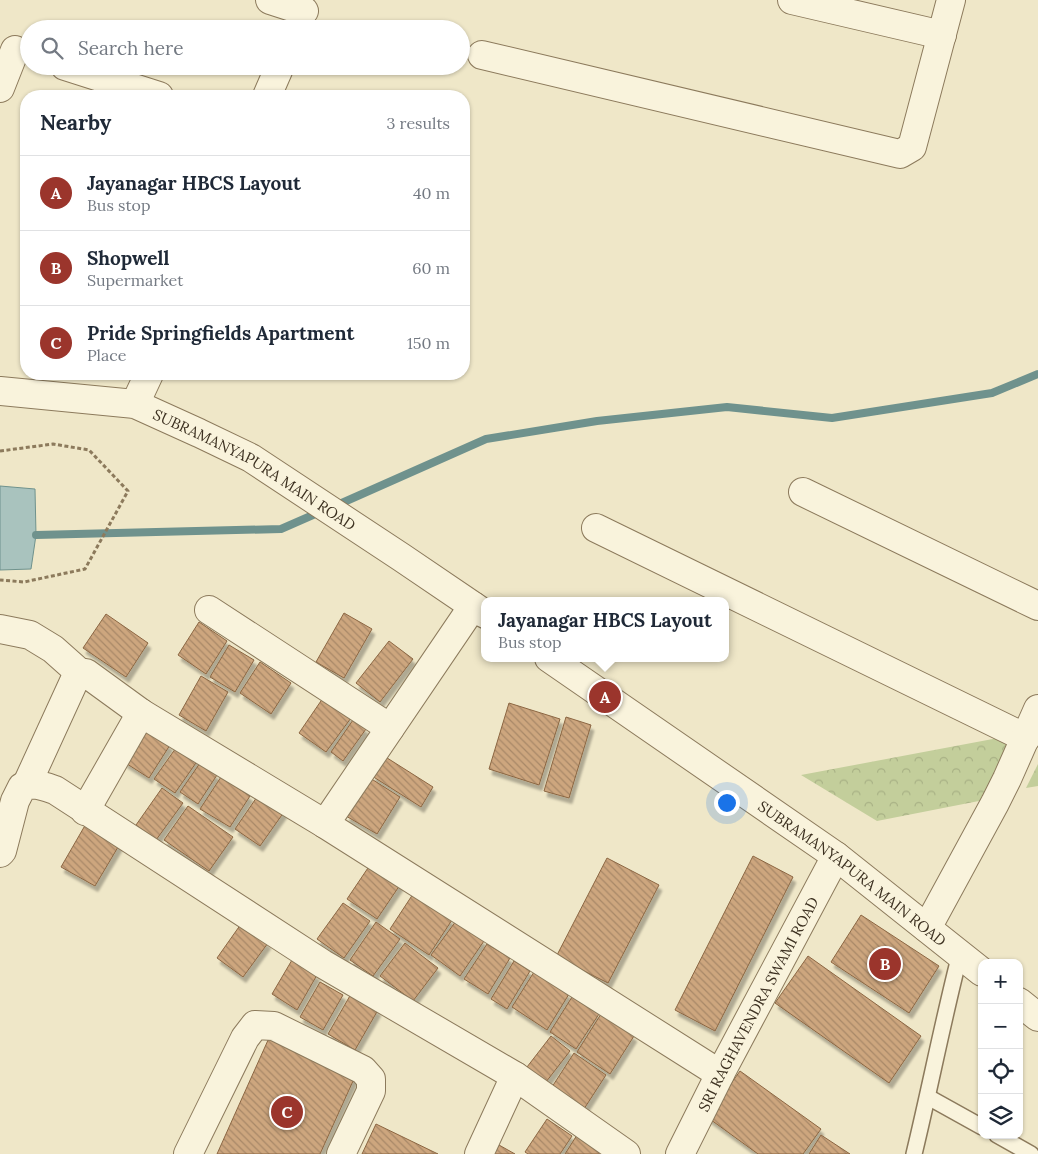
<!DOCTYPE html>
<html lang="en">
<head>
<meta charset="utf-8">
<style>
  :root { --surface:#fff; --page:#f2f2f3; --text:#1f2937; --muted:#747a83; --line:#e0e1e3; --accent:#9b352c }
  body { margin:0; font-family:Lora,serif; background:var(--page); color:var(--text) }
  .controls { position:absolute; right:15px; bottom:15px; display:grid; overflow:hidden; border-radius:10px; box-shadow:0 1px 4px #0004 }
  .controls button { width:45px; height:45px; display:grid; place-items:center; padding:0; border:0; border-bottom:1px solid var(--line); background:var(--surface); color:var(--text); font:25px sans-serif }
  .you { position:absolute; left:726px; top:802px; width:18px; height:18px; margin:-12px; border:4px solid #fff; border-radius:50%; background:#1a73e8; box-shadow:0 0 0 8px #1a73e833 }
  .badge { display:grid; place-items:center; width:32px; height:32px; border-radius:50%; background:var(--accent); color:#fff; font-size:16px; font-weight:700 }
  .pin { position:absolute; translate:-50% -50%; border:2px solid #fff; box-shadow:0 1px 5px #0006 }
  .popup { position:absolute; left:481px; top:597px; width:248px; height:65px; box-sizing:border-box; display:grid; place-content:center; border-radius:10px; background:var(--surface); filter:drop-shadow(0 1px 4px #0005); font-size:16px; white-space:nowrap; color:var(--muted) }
  .popup b { font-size:19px; color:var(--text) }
  .popup::after { content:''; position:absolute; left:50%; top:100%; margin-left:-10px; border:10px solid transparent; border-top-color:var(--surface) }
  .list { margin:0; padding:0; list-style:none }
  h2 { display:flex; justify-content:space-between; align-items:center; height:65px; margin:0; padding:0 20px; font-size:21px }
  h2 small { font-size:16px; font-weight:400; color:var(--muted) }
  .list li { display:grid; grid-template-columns:32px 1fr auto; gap:15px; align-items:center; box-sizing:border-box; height:75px; padding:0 20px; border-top:1px solid var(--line) }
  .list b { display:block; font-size:19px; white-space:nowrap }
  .list p { margin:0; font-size:16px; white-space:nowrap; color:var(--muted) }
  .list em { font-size:16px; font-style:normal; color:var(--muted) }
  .icon { flex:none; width:28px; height:28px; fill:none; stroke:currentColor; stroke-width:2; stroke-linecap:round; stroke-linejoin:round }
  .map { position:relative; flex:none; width:1038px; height:1154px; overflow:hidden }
  .search { position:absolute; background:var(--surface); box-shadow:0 1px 4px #0004; left:20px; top:20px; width:450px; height:55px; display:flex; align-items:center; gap:12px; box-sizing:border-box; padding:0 18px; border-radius:28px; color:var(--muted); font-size:19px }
  .panel { position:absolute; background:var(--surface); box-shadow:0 1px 4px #0004; left:20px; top:90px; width:450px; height:290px; border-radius:20px }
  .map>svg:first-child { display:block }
  .park { fill:url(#park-crowns) }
  .water { fill:#a9c3be; stroke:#6f928d }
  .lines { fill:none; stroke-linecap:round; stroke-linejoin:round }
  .stream { stroke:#6f928d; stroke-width:8 }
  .building { fill:url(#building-back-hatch); stroke:#8b6642; filter:url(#shadow) }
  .service-casing { stroke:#8c7a5c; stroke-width:18 }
  .minor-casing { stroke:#8c7a5c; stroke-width:30 }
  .tertiary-casing { stroke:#8c7a5c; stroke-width:30 }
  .path { stroke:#8c7a5c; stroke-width:3; stroke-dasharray:4 2.5; stroke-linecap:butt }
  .service { stroke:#f9f3dc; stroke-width:15 }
  .minor { stroke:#f9f3dc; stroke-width:28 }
  .tertiary { stroke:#f9f3dc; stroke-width:28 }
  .labels { text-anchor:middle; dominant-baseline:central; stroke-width:4; stroke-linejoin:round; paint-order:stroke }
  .street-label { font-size:15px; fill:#3c3020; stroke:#f6f0d8 }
</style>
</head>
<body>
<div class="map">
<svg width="1038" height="1154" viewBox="0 0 1038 1154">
  <defs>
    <pattern id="park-crowns" width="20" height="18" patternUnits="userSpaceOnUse" patternTransform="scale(1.25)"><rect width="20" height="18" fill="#c3ce9b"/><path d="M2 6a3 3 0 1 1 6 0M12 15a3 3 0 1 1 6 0" fill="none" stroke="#a8b185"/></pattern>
    <pattern id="building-back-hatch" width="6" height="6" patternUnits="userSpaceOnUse" patternTransform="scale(1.25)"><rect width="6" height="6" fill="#cda67e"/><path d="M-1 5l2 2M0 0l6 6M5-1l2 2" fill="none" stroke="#a88867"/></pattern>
    <filter id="shadow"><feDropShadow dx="3" dy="5.5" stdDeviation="1" flood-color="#0004"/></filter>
  </defs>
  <rect width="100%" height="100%" fill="#efe7c8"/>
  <g class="park">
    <polygon points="1020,734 989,799 877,821 801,775"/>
    <polygon points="1038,764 1038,786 1026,788"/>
  </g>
  <polygon class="water" points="0,486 35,489 36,535 31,569 0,570"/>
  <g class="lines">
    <g class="stream">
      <polyline points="335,506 486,439 597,421 727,407 832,418 992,393 1038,374"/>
      <polyline points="36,535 281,529 322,511"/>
    </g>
  </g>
  <g class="building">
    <polygon points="344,613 372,629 344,678 316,662"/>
    <polygon points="106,614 148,643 126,677 83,648"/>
    <polygon points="199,622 227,641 206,674 178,655"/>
    <polygon points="389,641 413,659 380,702 356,683"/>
    <polygon points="229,645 254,660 235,692 210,677"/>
    <polygon points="260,662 291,683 271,714 240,693"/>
    <polygon points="201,676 228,692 206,731 179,715"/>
    <polygon points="323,698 351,718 326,752 299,733"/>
    <polygon points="509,703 560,719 539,785 489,769"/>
    <polygon points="566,717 591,725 569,798 544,791"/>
    <polygon points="353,720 366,729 343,761 331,752"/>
    <polygon points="145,729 170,745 149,778 124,762"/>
    <polygon points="178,745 198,760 175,793 154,779"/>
    <polygon points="384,756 433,787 421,807 372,776"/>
    <polygon points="200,763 217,775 198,804 180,792"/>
    <polygon points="221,777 250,796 230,827 200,809"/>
    <polygon points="370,778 400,797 377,834 346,816"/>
    <polygon points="162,788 183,803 156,840 136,825"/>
    <polygon points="259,794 284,812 260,846 235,829"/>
    <polygon points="188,806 233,837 209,871 164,840"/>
    <polygon points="87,822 121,842 95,886 61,867"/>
    <polygon points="753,856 793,877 715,1031 675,1010"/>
    <polygon points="607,858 659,885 608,983 556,957"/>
    <polygon points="372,862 402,882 377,919 347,899"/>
    <polygon points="413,894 452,920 429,955 390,929"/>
    <polygon points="343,903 370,921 344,958 317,939"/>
    <polygon points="861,915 939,966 909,1013 831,962"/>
    <polygon points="456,921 484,941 460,976 431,955"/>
    <polygon points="376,922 400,939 373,976 350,960"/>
    <polygon points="241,924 268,943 243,977 217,958"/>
    <polygon points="405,943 438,968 413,1001 380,976"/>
    <polygon points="487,944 510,958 488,994 464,979"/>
    <polygon points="808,956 921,1036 889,1083 775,1003"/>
    <polygon points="292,960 317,975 297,1010 272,994"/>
    <polygon points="514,961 530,971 507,1009 491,999"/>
    <polygon points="534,972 569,994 547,1030 512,1007"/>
    <polygon points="320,982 343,995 323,1030 300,1017"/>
    <polygon points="351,994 378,1010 355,1050 328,1034"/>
    <polygon points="572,997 599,1014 576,1049 550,1032"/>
    <polygon points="601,1014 634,1036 610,1074 577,1052"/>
    <polygon points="273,1029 358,1070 320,1154 217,1154"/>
    <polygon points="551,1036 570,1051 546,1082 527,1067"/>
    <polygon points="574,1053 606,1075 582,1112 550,1090"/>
    <polygon points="740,1071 821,1129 803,1154 758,1154 707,1117"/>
    <polygon points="547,1119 572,1136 560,1154 528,1154 525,1152"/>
    <polygon points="376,1124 438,1154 362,1154"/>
    <polygon points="577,1135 609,1154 565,1154"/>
    <polygon points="821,1135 850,1154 809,1154"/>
    <polygon points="499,1145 515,1154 494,1154"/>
  </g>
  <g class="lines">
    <defs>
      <g id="service">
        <polyline points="928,1097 982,1127"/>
        <polyline points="997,1135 1031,1154"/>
        <path d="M914,1154C930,1088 943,1020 960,954"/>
      </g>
      <g id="minor">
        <polyline points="270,0 304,11"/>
        <polyline points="792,0 942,35"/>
        <polyline points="482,55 900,154 912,147 951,0"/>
        <polyline points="65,66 159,96"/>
        <polyline points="0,88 15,50"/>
        <polyline points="267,96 280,66"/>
        <polyline points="135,404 149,374"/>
        <polyline points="803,492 1038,606"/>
        <polyline points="596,528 1026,738"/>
        <polyline points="473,606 325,824 720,1074"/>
        <polyline points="209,610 390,728"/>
        <polyline points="0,629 30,635 53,649 80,673"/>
        <polyline points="27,784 76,677 80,673 86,673 141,713"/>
        <polyline points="85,811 141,713 325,824"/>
        <path d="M0,853L2,851L15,801L22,787C33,782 43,786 55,790L323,964L515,1076L479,1154"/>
        <polyline points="927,928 995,803 1007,779 1038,709"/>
        <polyline points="515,1076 626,1154"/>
        <polyline points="188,1154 245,1038 255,1025 274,1026 363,1070 371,1079 371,1091 341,1154"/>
      </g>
      <g id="tertiary">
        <path id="s1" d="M0,391L135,404L199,433L251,458L401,557L485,614"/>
        <path id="s2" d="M549,658L836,856L982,972"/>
        <polyline points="1019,1002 1038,1017"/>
        <path id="s3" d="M680,1154L720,1074L836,856"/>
      </g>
    </defs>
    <use href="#service" class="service-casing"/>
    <use href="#minor" class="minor-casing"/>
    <use href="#tertiary" class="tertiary-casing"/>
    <polyline class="path" points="0,451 53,444 89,450 128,491 85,569 24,582 0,580"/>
    <use href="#service" class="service"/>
    <use href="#minor" class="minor"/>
    <use href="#tertiary" class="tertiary"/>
  </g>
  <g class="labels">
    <g class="street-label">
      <text stroke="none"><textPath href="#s1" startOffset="272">SUBRAMANYAPURA MAIN ROAD</textPath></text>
      <text stroke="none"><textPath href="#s2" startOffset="372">SUBRAMANYAPURA MAIN ROAD</textPath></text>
      <text stroke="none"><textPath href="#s3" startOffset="169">SRI RAGHAVENDRA SWAMI ROAD</textPath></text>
    </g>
  </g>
</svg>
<div class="controls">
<button>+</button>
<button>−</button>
<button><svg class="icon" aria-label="locate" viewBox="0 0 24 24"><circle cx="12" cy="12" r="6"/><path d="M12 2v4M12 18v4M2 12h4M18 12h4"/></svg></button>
<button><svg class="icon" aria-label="layers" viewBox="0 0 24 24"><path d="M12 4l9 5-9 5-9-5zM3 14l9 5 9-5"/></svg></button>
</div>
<div class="you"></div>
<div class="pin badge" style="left:605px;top:697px">A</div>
<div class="popup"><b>Jayanagar HBCS Layout</b>Bus stop</div>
<div class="pin badge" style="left:885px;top:964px">B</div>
<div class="pin badge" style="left:287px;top:1112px">C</div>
<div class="search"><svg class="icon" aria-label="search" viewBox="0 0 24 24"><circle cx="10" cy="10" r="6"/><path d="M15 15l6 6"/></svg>Search here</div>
<section class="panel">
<h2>Nearby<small>3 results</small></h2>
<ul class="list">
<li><span class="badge">A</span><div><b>Jayanagar HBCS Layout</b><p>Bus stop</p></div><em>40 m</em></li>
<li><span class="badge">B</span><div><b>Shopwell</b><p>Supermarket</p></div><em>60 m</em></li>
<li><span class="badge">C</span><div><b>Pride Springfields Apartment</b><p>Place</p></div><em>150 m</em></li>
</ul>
</section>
</div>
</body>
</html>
